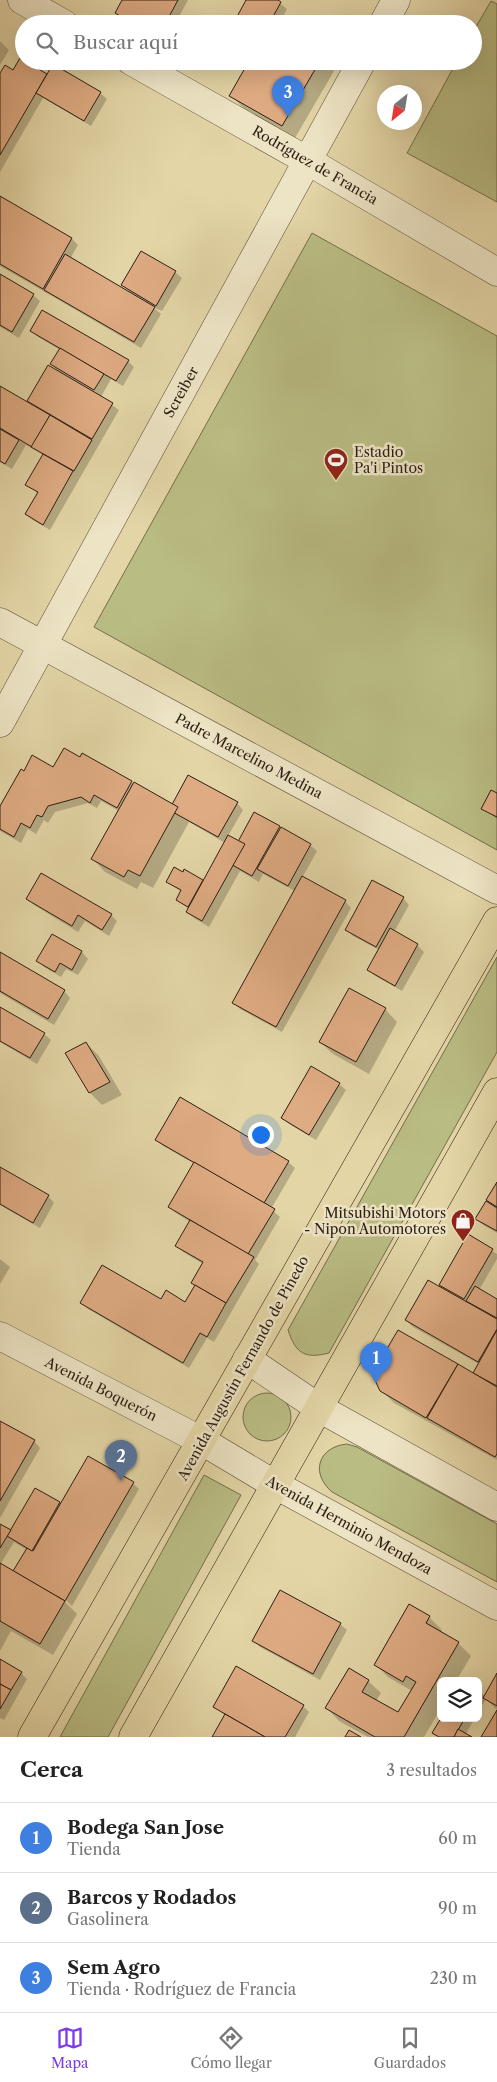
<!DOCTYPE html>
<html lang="es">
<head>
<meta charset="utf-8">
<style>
  :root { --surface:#fff; --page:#f6f6f6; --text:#222; --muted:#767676; --line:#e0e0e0; --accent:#7c3aed }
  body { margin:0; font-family:"Libre Caslon Text",serif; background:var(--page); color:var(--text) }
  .controls { position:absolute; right:15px; bottom:15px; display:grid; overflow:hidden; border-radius:8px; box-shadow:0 5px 20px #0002 }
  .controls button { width:45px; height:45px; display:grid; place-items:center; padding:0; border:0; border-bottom:1px solid var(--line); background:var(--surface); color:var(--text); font:25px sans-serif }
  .compass { position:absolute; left:377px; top:85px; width:45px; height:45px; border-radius:50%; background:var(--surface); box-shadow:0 5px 20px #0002; rotate:210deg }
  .you { position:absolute; left:260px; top:1134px; width:18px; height:18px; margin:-12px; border:4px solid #fff; border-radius:50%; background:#1a73e8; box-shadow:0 0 0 8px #1a73e833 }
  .badge { display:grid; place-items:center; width:32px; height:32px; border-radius:50%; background:var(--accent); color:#fff; font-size:16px; font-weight:700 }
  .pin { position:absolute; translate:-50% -41px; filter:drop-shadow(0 1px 2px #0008) }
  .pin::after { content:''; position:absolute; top:26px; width:18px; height:15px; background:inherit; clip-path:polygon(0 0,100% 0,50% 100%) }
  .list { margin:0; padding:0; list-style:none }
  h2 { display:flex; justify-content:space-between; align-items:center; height:65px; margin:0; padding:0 20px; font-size:21px }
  h2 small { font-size:16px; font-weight:400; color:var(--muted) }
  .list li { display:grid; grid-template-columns:32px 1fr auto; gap:15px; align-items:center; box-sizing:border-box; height:70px; padding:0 20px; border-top:1px solid var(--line) }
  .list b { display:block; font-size:19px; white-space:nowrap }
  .list p { margin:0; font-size:16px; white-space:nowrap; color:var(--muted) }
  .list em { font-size:16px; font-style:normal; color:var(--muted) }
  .icon { flex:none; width:28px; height:28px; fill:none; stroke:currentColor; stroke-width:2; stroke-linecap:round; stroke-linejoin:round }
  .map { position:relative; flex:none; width:497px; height:1737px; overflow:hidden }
  .search { position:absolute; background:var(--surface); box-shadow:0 5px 20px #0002; left:15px; right:15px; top:15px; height:55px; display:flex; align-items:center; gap:12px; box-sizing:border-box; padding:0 18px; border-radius:28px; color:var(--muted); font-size:19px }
  .sheet { height:275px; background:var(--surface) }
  nav { display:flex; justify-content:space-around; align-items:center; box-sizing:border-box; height:70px; border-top:1px solid var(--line); background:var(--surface); font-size:14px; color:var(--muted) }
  nav a { display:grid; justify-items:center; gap:2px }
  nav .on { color:var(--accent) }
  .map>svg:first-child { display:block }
  .green { fill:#b9bc83; stroke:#736d4c }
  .shadow { fill:#0003; fill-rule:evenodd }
  .building { fill:#dfab83; stroke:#2d1e14 }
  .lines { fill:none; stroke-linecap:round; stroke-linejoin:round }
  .minor-casing { stroke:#5a4c38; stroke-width:29 }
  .highway-casing { stroke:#2d1e14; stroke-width:29 }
  .minor { stroke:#ede4c5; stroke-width:28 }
  .highway { stroke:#e3d5a6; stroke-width:28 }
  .labels { text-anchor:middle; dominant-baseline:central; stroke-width:5; stroke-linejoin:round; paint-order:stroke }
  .street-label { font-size:14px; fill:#2d1e14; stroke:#ede4c5 }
  .poi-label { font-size:14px; fill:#2d1e14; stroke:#ede4c5; text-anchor:start }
</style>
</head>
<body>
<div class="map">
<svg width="497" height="1737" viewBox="0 0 497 1737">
  <rect width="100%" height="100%" fill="#e3d5a6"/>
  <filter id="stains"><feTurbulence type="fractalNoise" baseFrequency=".004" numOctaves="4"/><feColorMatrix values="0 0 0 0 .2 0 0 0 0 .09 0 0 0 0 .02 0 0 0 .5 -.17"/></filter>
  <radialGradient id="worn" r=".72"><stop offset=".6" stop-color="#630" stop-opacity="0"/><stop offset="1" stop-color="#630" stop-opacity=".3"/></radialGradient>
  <g class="green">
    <polygon points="491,1 497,4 497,202 407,153 457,61 473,61 473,32"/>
    <polygon points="312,233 497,336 497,850 94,627"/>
    <path d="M497,957V1052L329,1353C305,1359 296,1354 288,1330Z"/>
    <circle cx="267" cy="1417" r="24"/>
    <path d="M347,1444L357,1447L497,1524V1582L332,1492C310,1473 318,1447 347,1444Z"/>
    <polygon points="204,1475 241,1495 108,1737 60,1737"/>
  </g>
  <g class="shadow">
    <polygon points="124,0 188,0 175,24 131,24 117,13"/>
    <polygon points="248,0 276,0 287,9 279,24 234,24"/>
    <polygon points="0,41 9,50 0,65"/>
    <polygon points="21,60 48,75 100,93 107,99 91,126 43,98 0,172 0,76 14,72"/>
    <polygon points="250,61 325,61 334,71 295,138 243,108 231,95"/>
    <polygon points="0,197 72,239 78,245 70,259 131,294 123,285 175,272 182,278 162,311 153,307 161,314 141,348 0,266"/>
    <polygon points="0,276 33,295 40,301 19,338 0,327"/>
    <polygon points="31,331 128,361 134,367 123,386 111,379 101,397 119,410 50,530 33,520 26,514 38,494 27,484 43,455 26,445 12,469 0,462 0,388 27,403 49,367 59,372 51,364 60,350 38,337"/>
    <polygon points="82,755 177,808 237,803 243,810 228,836 239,842 255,814 310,845 317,851 302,878 345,901 351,908 282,1032 240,1009 234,1003 295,891 263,874 259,882 240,871 209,927 194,918 187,912 189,909 177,900 182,892 167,882 183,874 185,871 204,882 225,843 189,822 153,888 141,882 137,889 105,872 93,859 119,811 101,801 97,808 88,803 55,812 48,823 44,820 36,834 28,829 21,843 0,831 0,809 24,772 54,769 80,758"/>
    <polygon points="497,794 497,819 483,808"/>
    <polygon points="403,898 409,905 394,932 417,945 424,952 402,991 375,976 368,970 379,950 353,936 346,929"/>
    <polygon points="28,899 111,915 117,921 109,936 85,921 78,932 34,905"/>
    <polygon points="52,935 82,952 88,959 78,975 66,969 61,977 44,967 38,960"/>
    <polygon points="0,954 64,991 70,998 54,1025 0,993"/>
    <polygon points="0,1008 44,1034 51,1040 37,1064 0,1042"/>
    <polygon points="385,1009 397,1022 369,1074 333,1054 320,1042"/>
    <polygon points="86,1043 99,1056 122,1095 102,1105 90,1093 67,1054"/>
    <polygon points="339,1084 346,1090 316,1140 289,1124 282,1118"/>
    <polygon points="157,1140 288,1162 295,1168 271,1209 280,1217 255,1260 259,1264 214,1342 207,1338 189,1368 88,1309 81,1303 161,1300 186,1303 196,1286 203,1264 183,1252 177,1246 190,1222 176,1213 169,1207 195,1164 163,1146"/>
    <polygon points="0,1168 48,1196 54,1203 40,1228 0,1205"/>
    <polygon points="497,1184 497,1233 483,1225 477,1219 494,1206 488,1200"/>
    <polygon points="468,1236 497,1254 497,1259 479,1290 497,1301 497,1460 394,1403 381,1390 457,1365 473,1374 479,1364 413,1327 406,1320 439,1288"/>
    <polygon points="0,1259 10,1267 0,1284"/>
    <polygon points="0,1422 34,1441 40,1448 0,1518"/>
    <path d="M133,1483L139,1489L72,1606L64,1598V1601L77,1614L53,1655L11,1631L0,1651V1525L11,1532L35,1489L62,1504ZM14,1542L27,1550L19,1574L0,1565Z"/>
    <polygon points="429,1617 442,1630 440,1633 458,1643 471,1656 456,1681 441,1681 441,1708 424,1737 368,1737 339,1721 327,1708 368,1681 381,1693 376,1701 398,1714 412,1691 388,1677 376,1665"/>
    <polygon points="340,1624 347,1630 320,1680 260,1647 254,1641"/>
    <polygon points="0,1661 21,1673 27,1679 4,1720 0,1718"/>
    <polygon points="497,1676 497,1710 486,1699 478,1712 478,1690 485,1696"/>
    <polygon points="303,1706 309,1712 295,1737 213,1737 226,1716 214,1707"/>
    <polygon points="442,1718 475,1718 465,1735 469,1737 438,1737 434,1733"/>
  </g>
  <g class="building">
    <polygon points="122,0 178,0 165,24 134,24 115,13"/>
    <polygon points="246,0 278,0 281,2 269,24 233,24"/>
    <polygon points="20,58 47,74 0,155 0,73 5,65 13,70"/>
    <polygon points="249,61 320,61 282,126 229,96"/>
    <polygon points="53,64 101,92 84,121 36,93"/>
    <polygon points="0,196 72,238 43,289 0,264"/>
    <polygon points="141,251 176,271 156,306 121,285"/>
    <polygon points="65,254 155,307 134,342 44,290"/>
    <polygon points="0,274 34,294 12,332 0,325"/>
    <polygon points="42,310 129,360 116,381 30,331"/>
    <polygon points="60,348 104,374 94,390 50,364"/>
    <polygon points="48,365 113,403 92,439 27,401"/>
    <polygon points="0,386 50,415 32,447 0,428"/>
    <polygon points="50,415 92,440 74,471 31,447"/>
    <polygon points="0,429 19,440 5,464 0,461"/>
    <polygon points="43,454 73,471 43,525 25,514 38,492 25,485"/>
    <polygon points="64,748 80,757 82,753 132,781 117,808 94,795 90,803 81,797 48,806 42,817 37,815 30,828 21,823 14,837 0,829 0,806 21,769 24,771 32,755 53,767"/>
    <polygon points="188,775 238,802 218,837 169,810"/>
    <polygon points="134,782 178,807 140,876 128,870 124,877 91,859"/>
    <polygon points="491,790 497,793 497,817 481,809"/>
    <polygon points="254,812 280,826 252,876 227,862"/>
    <polygon points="281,827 311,844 288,886 257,869"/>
    <polygon points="228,835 245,844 202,921 186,912"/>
    <polygon points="174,867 183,872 184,869 203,880 188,907 176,900 181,890 166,882"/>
    <polygon points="41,873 112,914 102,930 78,915 72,926 26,899"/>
    <polygon points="302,876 346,900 276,1027 232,1003"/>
    <polygon points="372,880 404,897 376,947 345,930"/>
    <polygon points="390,928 418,944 395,986 367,970"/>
    <polygon points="52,934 82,951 72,970 60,963 55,972 36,961"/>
    <polygon points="0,952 65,990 48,1019 0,991"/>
    <polygon points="349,988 386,1008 356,1062 319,1042"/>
    <polygon points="0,1007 45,1033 30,1058 0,1041"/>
    <polygon points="86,1042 110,1082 89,1093 65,1053"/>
    <polygon points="311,1066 340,1083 309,1135 281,1118"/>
    <polygon points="180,1097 289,1161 264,1203 155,1140"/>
    <polygon points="194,1162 275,1209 248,1254 168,1207"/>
    <polygon points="0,1167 49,1195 33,1223 0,1204"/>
    <polygon points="497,1182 497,1207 486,1200"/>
    <polygon points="486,1201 497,1208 497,1231 475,1219"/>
    <polygon points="190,1220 254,1257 226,1303 191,1283 203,1262 175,1246"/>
    <polygon points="468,1234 493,1249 464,1299 439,1285"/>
    <polygon points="102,1265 161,1299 166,1290 185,1302 195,1285 226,1303 207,1337 200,1333 183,1363 80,1303"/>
    <polygon points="428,1280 497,1319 497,1329 478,1362 405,1320"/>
    <polygon points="475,1286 497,1299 497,1318 466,1301"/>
    <polygon points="398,1330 458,1364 426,1418 380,1391 372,1374"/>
    <polygon points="497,1330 497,1386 473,1373"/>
    <polygon points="458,1364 497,1387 497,1454 495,1457 427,1418"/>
    <polygon points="0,1421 35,1440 0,1501"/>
    <polygon points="88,1456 134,1482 65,1601 13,1571 27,1548 33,1551"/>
    <polygon points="35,1488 60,1502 32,1551 7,1536"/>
    <polygon points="0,1524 11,1530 0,1548"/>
    <polygon points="0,1563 65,1601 40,1644 0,1621"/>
    <polygon points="280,1590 341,1623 313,1674 252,1641"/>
    <polygon points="409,1604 430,1616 426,1623 459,1642 404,1737 375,1737 325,1708 349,1668 369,1680 362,1692 398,1712 416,1682 406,1676 403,1682 374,1665"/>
    <polygon points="0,1659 22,1672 11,1690 0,1684"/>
    <polygon points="236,1666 304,1705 285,1737 265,1737 213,1707"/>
    <polygon points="497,1673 497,1706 483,1698"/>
    <polygon points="0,1684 11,1690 0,1709"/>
    <polygon points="497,1710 497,1737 481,1737"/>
    <polygon points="225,1714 265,1737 212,1737"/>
    <polygon points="441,1718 465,1718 454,1737 439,1737 432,1733"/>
    <polygon points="458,1729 472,1737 454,1737"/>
    <polygon points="349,1730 361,1737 345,1737"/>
  </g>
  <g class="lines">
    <defs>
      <g id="minor">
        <polyline points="22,0 64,24"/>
        <polyline points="383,24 396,0"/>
        <polyline points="131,61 308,161 497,272"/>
        <polyline points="0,622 497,890"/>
        <polyline points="0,723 362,61"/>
        <polyline points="0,1336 202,1441 274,1484 497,1606"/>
        <polyline points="247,1359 319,1408 497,1507"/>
      </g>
      <g id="highway">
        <polyline points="32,1737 497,921"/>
        <polyline points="133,1737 497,1092"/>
      </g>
    </defs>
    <use href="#minor" class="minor-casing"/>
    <use href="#highway" class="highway-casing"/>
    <use href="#minor" class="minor"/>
    <use href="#highway" class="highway"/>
  </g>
  <defs>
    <symbol id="stadium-pin" viewBox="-11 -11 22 30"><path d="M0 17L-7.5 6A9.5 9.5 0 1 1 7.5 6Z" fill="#8f2418" stroke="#ede4c5"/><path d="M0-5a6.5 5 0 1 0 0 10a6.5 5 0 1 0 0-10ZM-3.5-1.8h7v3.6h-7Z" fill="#fff"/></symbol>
    <symbol id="shop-pin" viewBox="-11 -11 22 30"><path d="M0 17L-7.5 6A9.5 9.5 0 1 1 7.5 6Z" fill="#8f2418" stroke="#ede4c5"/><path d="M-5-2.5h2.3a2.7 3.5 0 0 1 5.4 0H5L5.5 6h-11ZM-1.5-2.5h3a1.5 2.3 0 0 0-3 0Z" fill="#fff"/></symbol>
  </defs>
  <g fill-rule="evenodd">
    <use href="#stadium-pin" x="322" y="446" width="28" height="38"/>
    <use href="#shop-pin" x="449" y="1207" width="28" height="38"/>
  </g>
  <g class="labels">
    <g class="street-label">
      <text transform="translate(315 165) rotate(30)">Rodríguez de Francia</text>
      <text transform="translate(181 392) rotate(-61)">Screiber</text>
      <text transform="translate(249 756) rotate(28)">Padre Marcelino Medina</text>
      <text transform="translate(243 1368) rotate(-61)">Avenida Augustín Fernando de Pinedo</text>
      <text transform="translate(101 1389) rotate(27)">Avenida Boquerón</text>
      <text transform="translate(349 1525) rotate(29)">Avenida Herminio Mendoza</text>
    </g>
    <g class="poi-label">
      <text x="354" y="452">Estadio<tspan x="354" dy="16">Pa'i Pintos</tspan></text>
      <text x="446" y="1213" text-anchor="end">Mitsubishi Motors<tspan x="446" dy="16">- Nipon Automotores</tspan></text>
    </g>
  </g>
  <rect width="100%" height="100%" filter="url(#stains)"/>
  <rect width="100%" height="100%" fill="url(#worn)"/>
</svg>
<div class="controls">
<button><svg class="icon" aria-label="layers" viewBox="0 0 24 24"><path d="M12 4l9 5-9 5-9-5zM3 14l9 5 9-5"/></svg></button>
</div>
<svg class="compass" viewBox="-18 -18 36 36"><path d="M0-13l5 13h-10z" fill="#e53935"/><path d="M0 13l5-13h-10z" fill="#767676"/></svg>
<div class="you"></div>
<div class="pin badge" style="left:376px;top:1383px;background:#3f7fe0">1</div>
<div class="pin badge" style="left:121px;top:1481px;background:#5c6f8a">2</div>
<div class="pin badge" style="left:288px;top:117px;background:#3f7fe0">3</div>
<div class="search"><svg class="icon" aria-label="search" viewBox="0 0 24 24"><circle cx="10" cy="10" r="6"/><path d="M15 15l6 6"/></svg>Buscar aquí</div>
</div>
<section class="sheet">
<h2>Cerca<small>3 resultados</small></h2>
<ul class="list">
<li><span class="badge" style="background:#3f7fe0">1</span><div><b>Bodega San Jose</b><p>Tienda</p></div><em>60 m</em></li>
<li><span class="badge" style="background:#5c6f8a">2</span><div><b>Barcos y Rodados</b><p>Gasolinera</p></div><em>90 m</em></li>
<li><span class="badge" style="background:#3f7fe0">3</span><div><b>Sem Agro</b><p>Tienda · Rodríguez de Francia</p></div><em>230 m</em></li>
</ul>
</section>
<nav>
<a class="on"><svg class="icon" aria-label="map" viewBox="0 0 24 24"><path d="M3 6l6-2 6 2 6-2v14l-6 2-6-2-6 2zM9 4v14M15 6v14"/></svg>Mapa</a>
<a><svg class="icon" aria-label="directions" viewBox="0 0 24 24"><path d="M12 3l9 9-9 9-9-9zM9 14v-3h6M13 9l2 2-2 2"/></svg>Cómo llegar</a>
<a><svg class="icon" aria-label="saved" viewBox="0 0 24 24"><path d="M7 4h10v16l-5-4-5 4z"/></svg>Guardados</a>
</nav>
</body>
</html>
